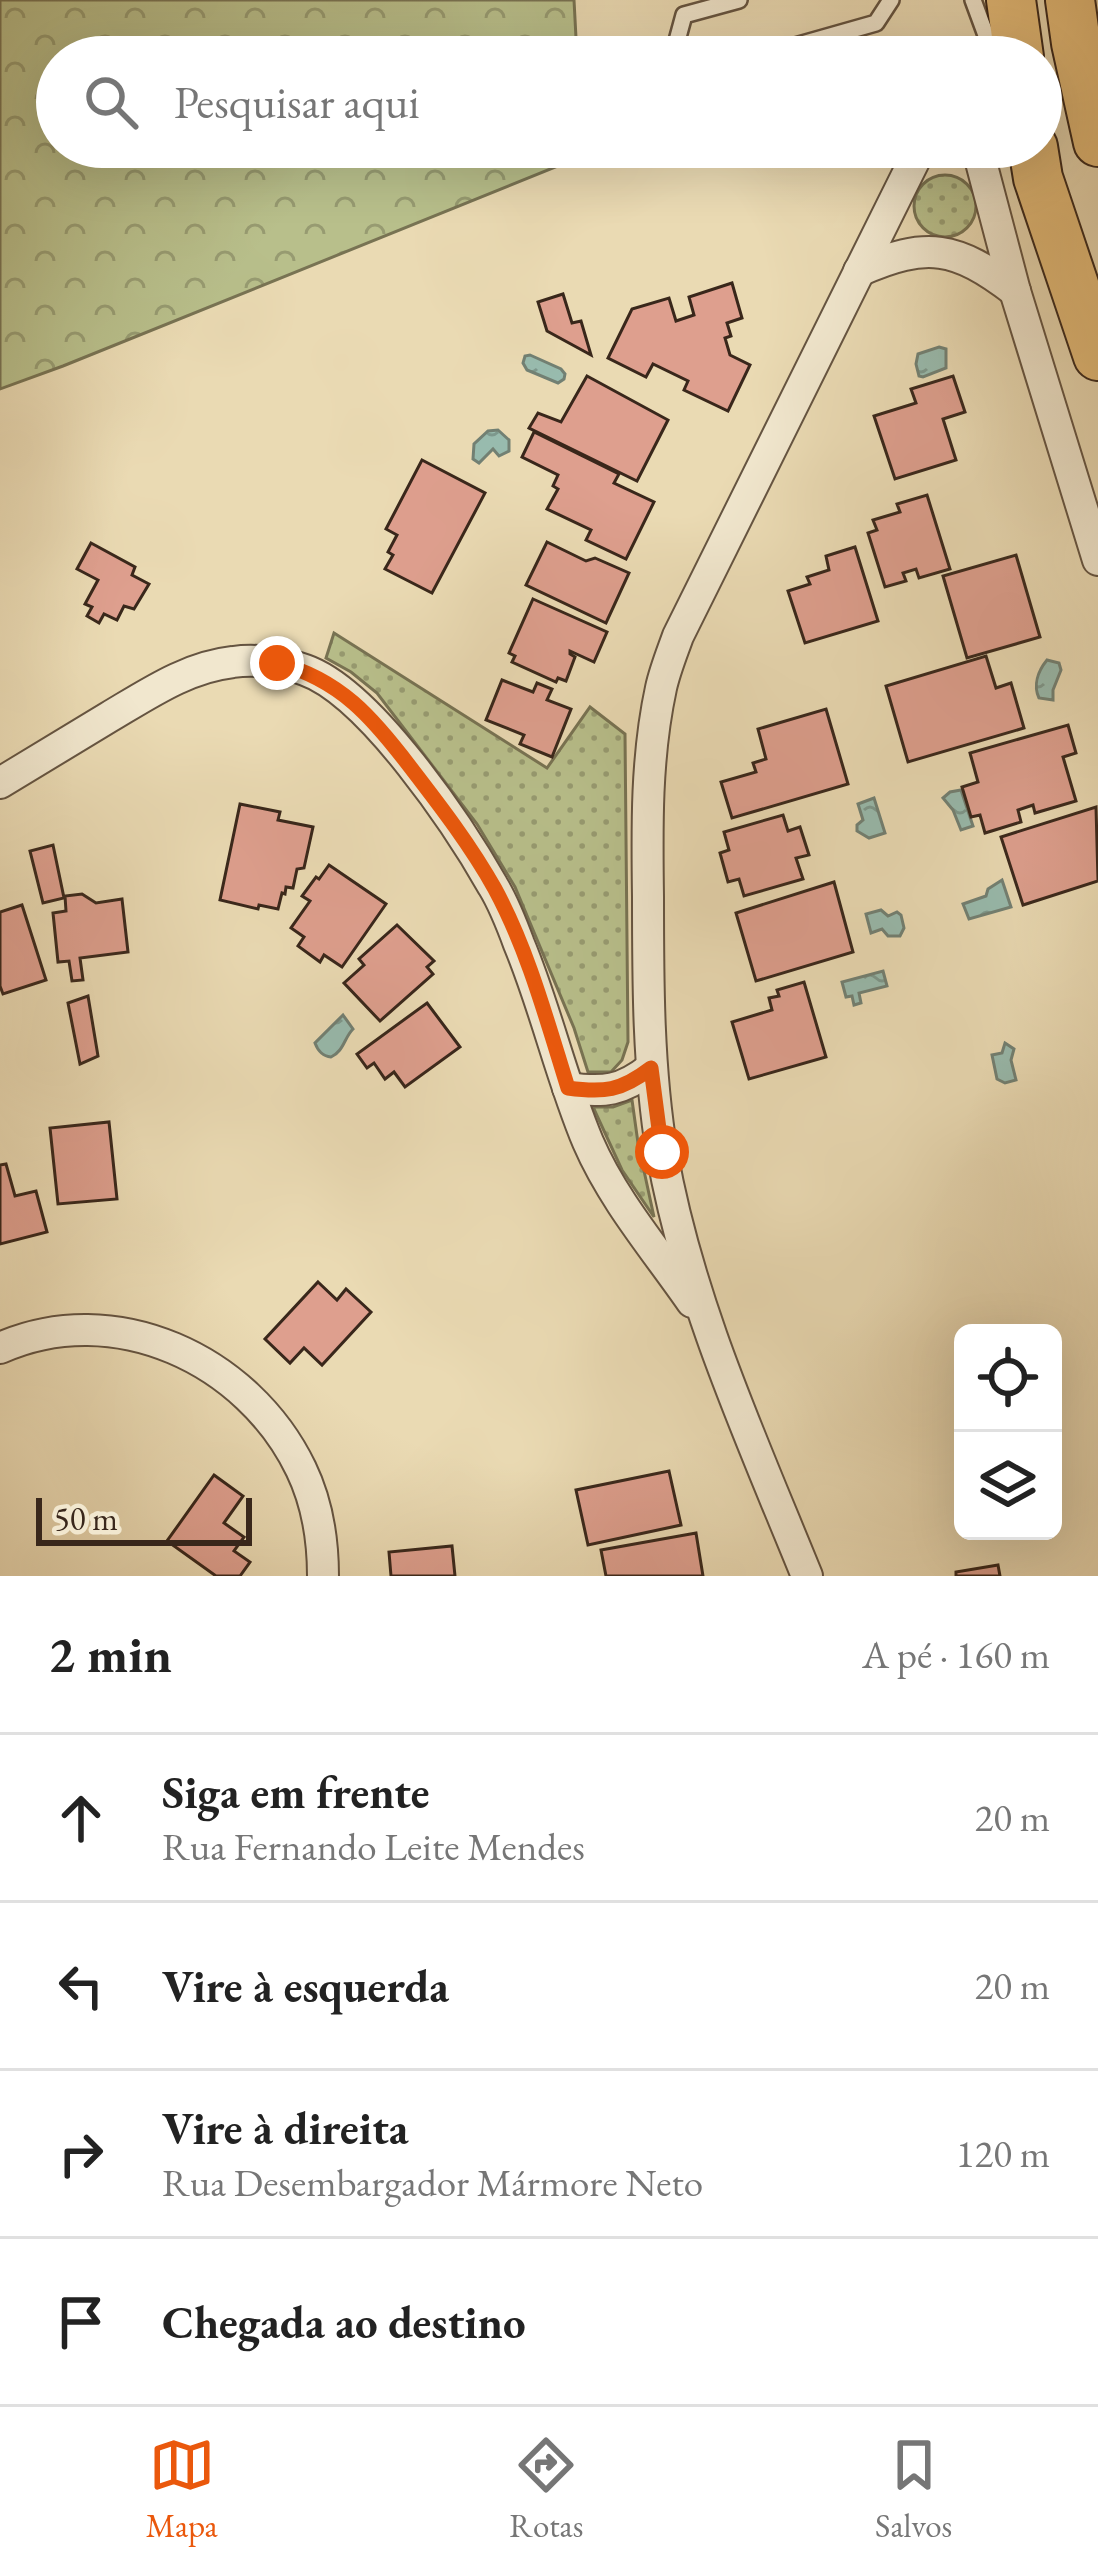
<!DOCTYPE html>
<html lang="pt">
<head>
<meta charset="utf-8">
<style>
  :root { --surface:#fff; --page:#f2f2f2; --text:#222; --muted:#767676; --line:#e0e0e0; --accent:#ea580c }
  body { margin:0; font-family:"EB Garamond",serif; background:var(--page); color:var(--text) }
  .controls { position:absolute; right:36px; bottom:36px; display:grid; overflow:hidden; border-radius:18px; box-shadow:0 12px 48px #0002 }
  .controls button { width:108px; height:108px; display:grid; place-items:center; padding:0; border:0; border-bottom:3px solid var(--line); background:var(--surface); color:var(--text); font:60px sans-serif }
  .scale { position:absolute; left:36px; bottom:30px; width:216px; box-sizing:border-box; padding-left:12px; border:6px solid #39271b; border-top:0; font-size:33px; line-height:42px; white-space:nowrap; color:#39271b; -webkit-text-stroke:9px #f1e7ce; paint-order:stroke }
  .stop { position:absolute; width:36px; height:36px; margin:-27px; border:9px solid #ea580c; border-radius:50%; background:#fff }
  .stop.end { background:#ea580c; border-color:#fff; box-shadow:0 3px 12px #0008 }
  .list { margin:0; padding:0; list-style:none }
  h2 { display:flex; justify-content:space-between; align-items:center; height:156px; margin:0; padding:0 48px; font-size:51px }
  h2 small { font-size:39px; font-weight:400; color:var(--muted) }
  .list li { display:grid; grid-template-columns:78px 1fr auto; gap:36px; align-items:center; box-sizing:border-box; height:168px; padding:0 48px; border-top:3px solid var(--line) }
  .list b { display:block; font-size:45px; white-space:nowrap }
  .list p { margin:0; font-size:39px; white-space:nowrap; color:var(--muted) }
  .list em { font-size:39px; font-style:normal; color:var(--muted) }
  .icon { flex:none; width:66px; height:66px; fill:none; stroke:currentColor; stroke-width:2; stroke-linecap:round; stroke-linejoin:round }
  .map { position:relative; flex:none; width:1098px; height:1576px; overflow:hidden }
  .search { position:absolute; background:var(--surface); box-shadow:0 12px 48px #0002; left:36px; right:36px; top:36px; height:132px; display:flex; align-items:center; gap:30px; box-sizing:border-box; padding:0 42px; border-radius:66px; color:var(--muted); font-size:45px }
  .sheet { height:828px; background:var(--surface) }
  nav { display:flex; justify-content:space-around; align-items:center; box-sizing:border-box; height:168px; border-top:3px solid var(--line); background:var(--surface); font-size:33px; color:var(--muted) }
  nav a { display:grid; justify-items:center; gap:6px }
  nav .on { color:var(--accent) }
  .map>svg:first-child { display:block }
  .grass { fill:url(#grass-dots); stroke:#787353; stroke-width:3 }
  .forest { fill:url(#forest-crowns); stroke:#787353; stroke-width:3 }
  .water { fill:url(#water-ripples); stroke:#728073; stroke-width:3 }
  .building { fill:#de9f8e; stroke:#39271b; stroke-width:3 }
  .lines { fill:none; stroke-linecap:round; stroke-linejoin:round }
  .service-casing { stroke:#655441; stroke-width:20 }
  .minor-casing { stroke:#655441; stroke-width:34 }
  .primary-casing { stroke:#39271b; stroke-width:52 }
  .service { stroke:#f1e7ce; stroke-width:15 }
  .minor { stroke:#f1e7ce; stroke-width:30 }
  .primary { stroke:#e5bd7a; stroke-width:48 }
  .route { stroke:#ea580c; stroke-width:15 }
</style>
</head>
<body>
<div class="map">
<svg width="1098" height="1576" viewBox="0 0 1098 1576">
  <defs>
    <pattern id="grass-dots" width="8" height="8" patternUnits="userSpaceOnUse" patternTransform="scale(3)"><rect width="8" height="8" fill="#b8bf8b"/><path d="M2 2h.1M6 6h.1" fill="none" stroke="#979b71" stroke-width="1.8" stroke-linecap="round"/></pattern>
    <pattern id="forest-crowns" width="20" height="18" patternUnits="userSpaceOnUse" patternTransform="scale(3)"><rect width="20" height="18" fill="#b8bf8b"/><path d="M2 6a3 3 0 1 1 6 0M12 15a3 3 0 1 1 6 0" fill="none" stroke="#979b71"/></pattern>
    <pattern id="water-ripples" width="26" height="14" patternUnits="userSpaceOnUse" patternTransform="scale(3)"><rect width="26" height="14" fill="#98bbae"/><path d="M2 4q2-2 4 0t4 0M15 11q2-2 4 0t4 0" fill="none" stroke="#7d988d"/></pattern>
  </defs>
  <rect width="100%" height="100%" fill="#eadab3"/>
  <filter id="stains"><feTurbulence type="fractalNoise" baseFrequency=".00167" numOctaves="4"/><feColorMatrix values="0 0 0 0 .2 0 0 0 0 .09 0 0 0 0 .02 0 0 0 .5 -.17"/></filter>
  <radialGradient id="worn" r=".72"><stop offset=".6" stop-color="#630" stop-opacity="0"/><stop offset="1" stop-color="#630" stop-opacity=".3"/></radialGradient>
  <g class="grass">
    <circle cx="945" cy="206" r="31"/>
    <polygon points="334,633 547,768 590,707 625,734 628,1042 622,1060 611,1072 588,1072 574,1028 515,887 477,824 377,693 351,672 326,658"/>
    <polygon points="632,1100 638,1143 654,1217 622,1170 593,1107 613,1107"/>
  </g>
  <polygon class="forest" points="0,0 574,0 577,57 57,57 57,147 561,147 558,166 63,366 0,389"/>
  <g class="water">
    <polygon points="939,347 946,349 946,368 923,377 919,376 916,364 918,354"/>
    <polygon points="530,355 561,369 565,374 564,379 558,383 527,370 523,363 525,356"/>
    <polygon points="498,430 509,440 509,451 499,456 493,449 479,463 473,459 474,444 488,431"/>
    <path d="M1047,660L1059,663L1061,670L1053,690V700L1039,698C1033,685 1038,671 1047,660Z"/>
    <polygon points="961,790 973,826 961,830 953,810 943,798 950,792"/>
    <polygon points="874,798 885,833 869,838 857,831 857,825 863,820 858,804"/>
    <polygon points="1002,880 1011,907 969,919 963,904 986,896 988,889"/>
    <polygon points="881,910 888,916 897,912 901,915 904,928 900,936 888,936 882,929 871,933 866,914"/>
    <polygon points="883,971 887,986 859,993 861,1003 854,1005 852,996 846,997 842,982"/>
    <path d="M343,1015L353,1029C344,1038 344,1051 331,1057C322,1056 318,1051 315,1043Z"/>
    <polygon points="1005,1043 1014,1049 1011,1060 1016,1080 1005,1083 997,1079 992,1055 1002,1053"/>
  </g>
  <g class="building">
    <polygon points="732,283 742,318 727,323 731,336 725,338 730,355 750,365 728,411 684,390 688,381 653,364 646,377 608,358 632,309 669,298 676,321 694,315 689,297"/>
    <polygon points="563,294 572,323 581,321 591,355 547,331 538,302"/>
    <polygon points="587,376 668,420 637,481 529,428 538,413 561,422"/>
    <polygon points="953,376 965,412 943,419 956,460 895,479 874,416 916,403 911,389"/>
    <polygon points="534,432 619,474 614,483 654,502 626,559 586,540 591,530 547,509 558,489 553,486 558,475 522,457"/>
    <polygon points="422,460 485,493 432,593 385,569 393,555 388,552 397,535 386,529"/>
    <polygon points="927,495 950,569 919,578 916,569 903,573 906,581 885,587 868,533 877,530 873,520 900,512 897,504"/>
    <polygon points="547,542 586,561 595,558 629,573 606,623 526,585"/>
    <polygon points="91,543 135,567 132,575 149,584 134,609 124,606 117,620 104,614 99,623 87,616 92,607 85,604 98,580 77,569"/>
    <polygon points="855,547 878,621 805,643 788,591 810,584 807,577 829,570 826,556"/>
    <polygon points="1016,555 1040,637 967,658 943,576"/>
    <polygon points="533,599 607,632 594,662 570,651 570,654 575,657 566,681 558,678 556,682 512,662 515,656 509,653"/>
    <polygon points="986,656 996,688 1011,683 1024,728 908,762 886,686"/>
    <polygon points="502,680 533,692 537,683 552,689 547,700 571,709 552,757 520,744 524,735 486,720"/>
    <polygon points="826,709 848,784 732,818 721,782 756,772 753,763 766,759 758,729"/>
    <polygon points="1068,725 1076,753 1063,757 1076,801 1035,813 1033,805 1018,810 1021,822 985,833 980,815 971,817 962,787 978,782 970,753"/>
    <polygon points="240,804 280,812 278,820 313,827 304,868 297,869 293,888 286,887 285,894 282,893 278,909 259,905 258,909 220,900"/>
    <polygon points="1096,807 1098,881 1023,905 1001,837"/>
    <polygon points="783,815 788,831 800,827 809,855 796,858 803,879 744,896 739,879 728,882 720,853 729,850 724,832"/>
    <polygon points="53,845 64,898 43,903 30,851"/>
    <polygon points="329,865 386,904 342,967 324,955 320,962 298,946 304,937 291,928 310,901 302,896 316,877 319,879"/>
    <polygon points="834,882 853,952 756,981 736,913"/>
    <polygon points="82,894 96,903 122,899 128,952 80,958 83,980 72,981 69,961 58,962 53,913 66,911 65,896"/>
    <polygon points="22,905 46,980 3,994 0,986 0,912"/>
    <polygon points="397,925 434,961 427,967 433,974 380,1021 344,983 364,965 359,959"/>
    <polygon points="804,982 826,1057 749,1079 732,1022 772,1010 769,998 779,996 777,990"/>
    <polygon points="88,996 98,1056 80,1064 68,1003"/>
    <polygon points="427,1003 460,1047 405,1087 394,1072 385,1079 374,1063 367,1068 357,1054"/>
    <polygon points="109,1122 117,1199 58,1204 50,1128"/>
    <polygon points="6,1164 15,1196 36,1191 47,1232 0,1244 0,1165"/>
    <polygon points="318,1282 337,1300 346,1289 371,1312 322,1365 304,1348 290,1363 265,1339"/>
    <polygon points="669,1471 681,1525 588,1545 576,1490"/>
    <polygon points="214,1475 243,1496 224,1523 244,1537 234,1551 250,1562 240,1576 216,1576 167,1541"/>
    <polygon points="696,1533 703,1576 606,1576 601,1550"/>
    <polygon points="452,1546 455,1576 391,1576 389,1552"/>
    <polygon points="998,1565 1000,1576 956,1576 956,1572"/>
  </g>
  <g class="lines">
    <defs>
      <g id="service">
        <polyline points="973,0 994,57"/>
        <polyline points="682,57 675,48 684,15 739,0"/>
        <polyline points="756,57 876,23 891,0"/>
      </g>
      <g id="minor">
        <polyline points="977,147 1015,291 1098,560"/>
        <path d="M859,271C927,241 956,246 1015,291"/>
        <path d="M0,783C36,761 73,739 109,717C148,694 187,667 233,662C255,659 283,662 305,670C370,693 459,826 493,886C504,904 512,925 519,944C546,1009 561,1078 588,1142C613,1200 656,1250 692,1302"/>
        <path d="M568,1088C604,1093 622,1091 651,1068"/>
        <path d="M0,1348C114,1297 248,1359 301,1469C317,1502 323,1540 323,1576"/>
        <path d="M807,1576C751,1438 688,1301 662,1153C648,1068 648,983 648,897C647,827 646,757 661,688C665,670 672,653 678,636L921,147"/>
      </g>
      <g id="primary">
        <polyline points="1011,0 1019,57"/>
        <polyline points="1070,0 1076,43 1098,142"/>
        <polyline points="1033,147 1038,178 1098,356"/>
      </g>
    </defs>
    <use href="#service" class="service-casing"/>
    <use href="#minor" class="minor-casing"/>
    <use href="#primary" class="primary-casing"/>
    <use href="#service" class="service"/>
    <use href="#minor" class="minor"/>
    <use href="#primary" class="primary"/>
  </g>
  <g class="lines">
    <path class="route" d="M277,663C340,679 373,718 411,768C441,807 471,846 495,889C528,950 547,1021 568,1088C604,1093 621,1091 651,1068L662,1152"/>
  </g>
  <rect width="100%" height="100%" filter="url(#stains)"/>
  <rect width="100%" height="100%" fill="url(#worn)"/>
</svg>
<div class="controls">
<button><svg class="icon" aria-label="locate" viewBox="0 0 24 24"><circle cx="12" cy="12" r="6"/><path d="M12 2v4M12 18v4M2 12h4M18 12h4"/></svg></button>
<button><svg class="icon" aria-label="layers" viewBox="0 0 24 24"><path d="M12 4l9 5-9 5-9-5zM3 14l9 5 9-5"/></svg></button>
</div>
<div class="scale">50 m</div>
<div class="stop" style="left:662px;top:1152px"></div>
<div class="stop end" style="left:277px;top:663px"></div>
<div class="search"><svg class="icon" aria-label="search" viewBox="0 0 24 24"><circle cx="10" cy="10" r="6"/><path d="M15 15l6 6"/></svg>Pesquisar aqui</div>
</div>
<section class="sheet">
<h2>2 min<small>A pé · 160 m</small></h2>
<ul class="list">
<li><svg class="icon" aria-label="ahead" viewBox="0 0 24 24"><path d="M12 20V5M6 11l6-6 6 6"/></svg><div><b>Siga em frente</b><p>Rua Fernando Leite Mendes</p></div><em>20 m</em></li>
<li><svg class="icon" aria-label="left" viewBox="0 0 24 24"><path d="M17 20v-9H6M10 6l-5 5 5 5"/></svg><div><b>Vire à esquerda</b></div><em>20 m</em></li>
<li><svg class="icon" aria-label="right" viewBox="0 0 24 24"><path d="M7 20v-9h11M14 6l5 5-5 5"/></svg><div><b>Vire à direita</b><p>Rua Desembargador Mármore Neto</p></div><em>120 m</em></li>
<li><svg class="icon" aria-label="arrive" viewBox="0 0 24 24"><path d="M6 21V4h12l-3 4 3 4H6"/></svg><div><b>Chegada ao destino</b></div></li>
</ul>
</section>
<nav>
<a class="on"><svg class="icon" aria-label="map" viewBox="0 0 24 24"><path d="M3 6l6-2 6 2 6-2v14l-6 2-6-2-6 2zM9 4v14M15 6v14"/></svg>Mapa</a>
<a><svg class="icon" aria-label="directions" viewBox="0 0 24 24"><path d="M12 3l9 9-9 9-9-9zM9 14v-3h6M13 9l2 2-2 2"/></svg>Rotas</a>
<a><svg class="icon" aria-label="saved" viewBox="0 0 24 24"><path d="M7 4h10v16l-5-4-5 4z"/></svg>Salvos</a>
</nav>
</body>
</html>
